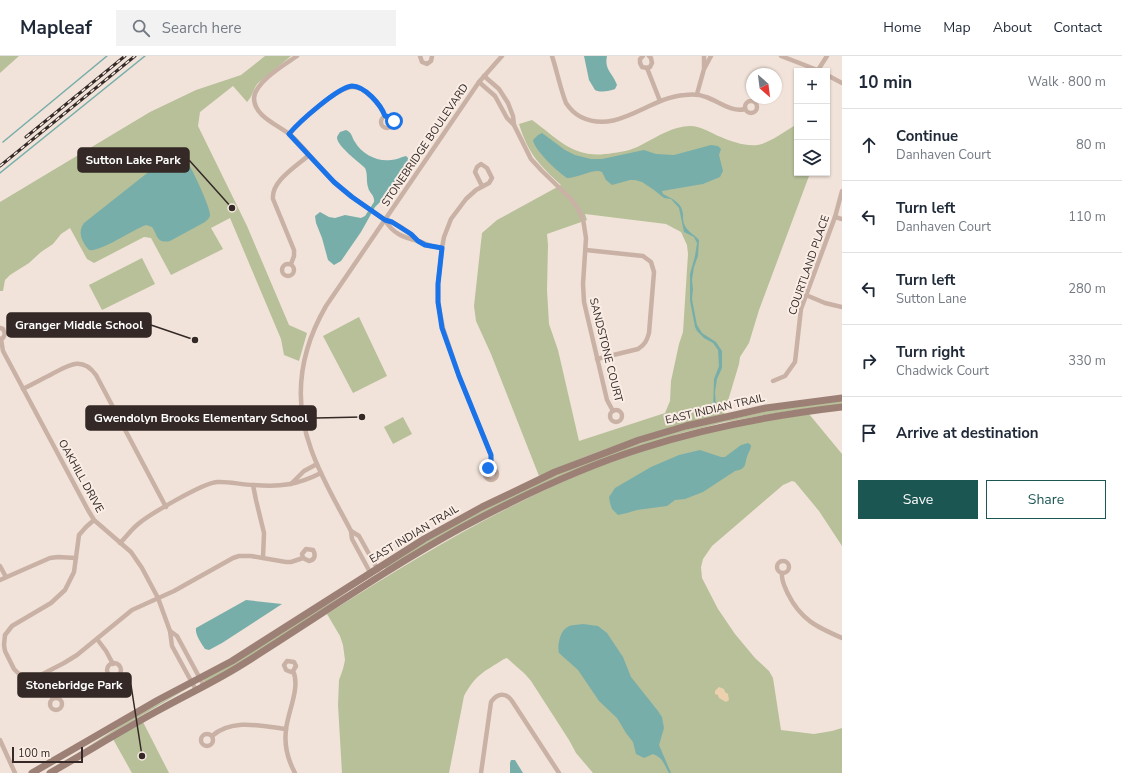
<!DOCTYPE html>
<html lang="en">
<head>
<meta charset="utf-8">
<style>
  :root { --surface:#fff; --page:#f2f2f3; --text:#1f2937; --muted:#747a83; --line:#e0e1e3; --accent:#1c5653 }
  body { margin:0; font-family:"Nunito Sans",sans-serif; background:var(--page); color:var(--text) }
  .controls { position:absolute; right:12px; top:12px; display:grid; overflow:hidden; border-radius:0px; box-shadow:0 1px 3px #0004 }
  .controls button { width:36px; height:36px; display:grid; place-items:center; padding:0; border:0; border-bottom:1px solid var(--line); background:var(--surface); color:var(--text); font:20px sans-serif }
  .compass { position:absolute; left:746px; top:12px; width:36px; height:36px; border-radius:50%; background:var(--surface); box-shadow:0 1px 3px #0004; rotate:152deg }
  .scale { position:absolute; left:12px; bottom:10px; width:71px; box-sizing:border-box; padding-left:4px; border:2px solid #342926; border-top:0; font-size:11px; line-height:14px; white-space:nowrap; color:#342926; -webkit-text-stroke:3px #f9ede5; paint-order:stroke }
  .stop { position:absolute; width:12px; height:12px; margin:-9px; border:3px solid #1a73e8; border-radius:50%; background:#fff }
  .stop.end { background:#1a73e8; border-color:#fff; box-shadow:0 1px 4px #0008 }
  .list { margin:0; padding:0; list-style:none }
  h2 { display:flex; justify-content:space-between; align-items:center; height:52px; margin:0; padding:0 16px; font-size:17px }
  h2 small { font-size:13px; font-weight:400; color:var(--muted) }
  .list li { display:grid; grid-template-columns:26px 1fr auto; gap:12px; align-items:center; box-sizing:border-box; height:72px; padding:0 16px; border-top:1px solid var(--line) }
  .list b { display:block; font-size:15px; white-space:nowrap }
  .list p { margin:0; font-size:13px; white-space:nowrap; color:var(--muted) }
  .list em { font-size:13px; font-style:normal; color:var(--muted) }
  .actions { display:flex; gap:8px; padding:12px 16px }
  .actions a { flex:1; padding:9px 0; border:1px solid var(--accent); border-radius:0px; text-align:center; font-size:14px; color:var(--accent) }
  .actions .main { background:var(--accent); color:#fff }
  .icon { flex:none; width:22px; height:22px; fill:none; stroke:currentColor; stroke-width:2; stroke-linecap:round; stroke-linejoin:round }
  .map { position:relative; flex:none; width:842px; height:717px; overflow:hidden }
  header { display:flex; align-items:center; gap:24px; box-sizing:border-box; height:56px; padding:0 20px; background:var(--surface); border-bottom:1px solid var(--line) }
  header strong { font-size:19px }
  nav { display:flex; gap:22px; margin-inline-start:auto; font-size:14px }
  .search { width:280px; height:36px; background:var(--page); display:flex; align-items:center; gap:10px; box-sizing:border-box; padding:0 14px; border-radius:0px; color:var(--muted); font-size:15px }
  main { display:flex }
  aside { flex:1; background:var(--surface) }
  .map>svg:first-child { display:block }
  .green { fill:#b7c099; fill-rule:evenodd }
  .sand { fill:#edd0ae }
  .water { fill:#78aeaa }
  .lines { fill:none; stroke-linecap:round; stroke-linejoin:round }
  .stream { stroke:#78aeaa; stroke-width:1.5 }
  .street { stroke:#c9b1a5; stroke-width:4.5 }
  .secondary { stroke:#9c8076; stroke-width:7 }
  .rail-casing { stroke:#342926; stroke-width:3 }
  .rail { stroke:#f9ede5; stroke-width:1.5; stroke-dasharray:4.5; stroke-linecap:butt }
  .route { stroke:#1a73e8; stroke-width:5 }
  .labels { text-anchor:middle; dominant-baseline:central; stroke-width:4; stroke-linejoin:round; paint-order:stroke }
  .street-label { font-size:11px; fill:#342926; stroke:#f9ede5 }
  .leader { fill:none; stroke:#342926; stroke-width:1.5 }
  .callout-dot { fill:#342926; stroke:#f9ede5; stroke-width:1.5 }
  .callout { fill:#342926; stroke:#342926; stroke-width:1.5 }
  .callout-label { font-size:12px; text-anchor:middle; font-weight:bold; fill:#fff }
</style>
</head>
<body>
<header>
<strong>Mapleaf</strong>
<div class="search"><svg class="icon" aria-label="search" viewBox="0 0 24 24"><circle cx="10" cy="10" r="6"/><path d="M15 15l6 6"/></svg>Search here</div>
<nav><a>Home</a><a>Map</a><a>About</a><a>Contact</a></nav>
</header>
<main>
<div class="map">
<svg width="842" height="717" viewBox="0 0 842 717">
  <rect width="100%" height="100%" fill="#f1e3d9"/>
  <g class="green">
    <polygon points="0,0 19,0 0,17"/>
    <path d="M265,0H291L258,27C253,33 253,40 247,46L233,30L200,56L198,70L247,170L289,269L307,277L299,305L284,299L281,283L230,162L211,172L223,193L171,219L151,182L144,181L94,207L87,203L70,172L61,178L53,188L41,196L29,207L10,219L5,224L3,235H0V146L150,56L196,34L241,19Z"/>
    <path d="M532,64C561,85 574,104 613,97C624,96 635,93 645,87C658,80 674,70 690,70C702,70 710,77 721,81C732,86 750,92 762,88C773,84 784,76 794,70L797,72V117H808L809,120L759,254L749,287L740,301L739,308L724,358C658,373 601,393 539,420L491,298L476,265L474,250L482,177L497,164L561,129C539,109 528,97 519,68ZM585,158L666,168L681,176L687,189L688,198L683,276L679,288L671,325L670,345L665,357L579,385L558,294L549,268L547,234L548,189L547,178L587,164Z"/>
    <polygon points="142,202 155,228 102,254 89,229"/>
    <polygon points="359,261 387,320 353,337 323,280"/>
    <polygon points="842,345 842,348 788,355 725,366 678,378 578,413 385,513 385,511 420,489 464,464 521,435 586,406 670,377 772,354"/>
    <path d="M809,358L842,398V490L819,455L795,426L792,425L783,429L712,490L703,503L701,511L702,522L718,553L735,578L755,602L769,615L773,622L781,674L814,678L832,675L842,672V717H593L576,697L569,684L531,625L525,618L507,602L504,603C484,616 476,618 464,640L449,717H342L338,649L339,624L343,613L345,604L343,589L340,580L327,558C439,487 552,419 681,383C722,371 766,365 809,358Z"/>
    <polygon points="403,361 412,378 393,388 384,371"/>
    <path d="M348,536C302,569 255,598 205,626L204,625V623Z"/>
    <polygon points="190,631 83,694 134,661"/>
    <polygon points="143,666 169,717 132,717 113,683"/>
  </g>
  <polygon class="sand" points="719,631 724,633 725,636 728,638 729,644 726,646 719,642 718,639 715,638 715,635"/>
  <g class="water">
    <path d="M584,0H607C604,14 613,17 617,29L615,33C609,35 601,37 595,34L589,24Z"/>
    <path d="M346,74C352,76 352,82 355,86C362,98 377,106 391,104C396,104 401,101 406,100L409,103V106L385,141L375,151L361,176L341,205L334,209L328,204L322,182L316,167L315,160L320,156L329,161L335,162L345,159L361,162L365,160L374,146C375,139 369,137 368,131C366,125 368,118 365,112C359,106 338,91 337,82C337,80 338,79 340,76Z"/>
    <path d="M542,77L565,94L575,99L591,103H602L644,94L656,98L674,99L711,89L718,90L721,93L719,99L723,115L720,121L703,128L662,135L663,138C672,143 682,146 683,158C683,163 683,166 685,170C688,176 695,179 699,184L698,200L694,211L692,224L693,233L692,243L697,269L702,277L716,286L722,295V312L717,323L715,336L716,350V353L713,356L714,323L719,310L718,294L713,287L704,282L697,275L695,271L690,245V218L695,200L697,187L694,181L684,176L679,152L671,143L664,142L654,134L642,126L635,124H630L612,129L606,124L602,116C594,112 579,122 567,122C559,117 534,94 533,84L538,79Z"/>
    <path d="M179,95L181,96C187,101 211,152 210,159C210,162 207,164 205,166L170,185C156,188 158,179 152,171L146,169C132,174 101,196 89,194C82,186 77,176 84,167L170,99Z"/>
    <path d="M748,387L751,389C751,393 749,395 748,398C744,407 748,413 735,415L703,436L685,443L675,444L667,450L637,454L627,457L618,459L612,453L610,447L609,441L615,432L651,411L679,399L700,394L721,401H725L741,389Z"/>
    <path d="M246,544L282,548L222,587L209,594L205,593C201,587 195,579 196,572Z"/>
    <path d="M583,568L598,570L607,577L623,601L631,621L658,655L662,661L664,672L659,689L671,717H669C664,708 663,702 653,698L644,702L636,698L633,686L626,677L617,662L599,645L578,614L559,597C557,590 560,576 566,572C571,568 578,569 583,568Z"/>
    <polygon points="511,704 515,704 523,717 510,717 510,707"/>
  </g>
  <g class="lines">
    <g class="stream">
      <polyline points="3,86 107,0"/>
      <polyline points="0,117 145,0"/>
    </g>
    <g class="street">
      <path d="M297,0C284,9 255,26 254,42C254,62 282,70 294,82C308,96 320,113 335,127C350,141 368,152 385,164C397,167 409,176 418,185"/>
      <polyline points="420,0 422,6 427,8 431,5 432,0"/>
      <path d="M552,0C557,15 560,32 566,47C570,53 575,58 581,61C618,79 649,41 685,39C692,38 699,38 706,41C718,45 732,57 745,53"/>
      <polyline points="643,0 640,3 640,7 642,11 647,12"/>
      <polyline points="704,0 704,12"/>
      <polyline points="781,0 820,15"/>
      <polyline points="647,12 660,45"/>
      <polyline points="647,12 650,11 652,7 651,2 649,0"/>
      <polyline points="818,14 827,0"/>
      <polyline points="827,19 842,27"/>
      <polyline points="484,20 499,33 508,47 513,60 514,69 531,103 542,115 571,143 578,153 583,163 586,182 583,228 584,246 607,344 613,355"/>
      <polyline points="479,26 495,40 507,62 514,69"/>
      <polyline points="697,38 704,13 711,0"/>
      <circle cx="751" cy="51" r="6"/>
      <circle cx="387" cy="66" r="6"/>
      <path d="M289,78C299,66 338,31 352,31C365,30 381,49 385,60"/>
      <polyline points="482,130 475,116 477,111 481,108 487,112 492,122 489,127 476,134 466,143 451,163 444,181 442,192 438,228 438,247 443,272 459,320 491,399 491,411"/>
      <polyline points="835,161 842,163"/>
      <path d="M385,164C393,178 403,181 418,185C427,188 432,191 442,192"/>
      <path d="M586,194L643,200L651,206L654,216L649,277C647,284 645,289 638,293L597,303"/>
      <circle cx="288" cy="214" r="6"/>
      <path d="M291,208L294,200V194L273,143C271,125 297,110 309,99"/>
      <polyline points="806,239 825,247 842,251"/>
      <polyline points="0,272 3,273 5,278 3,282 0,283"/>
      <polyline points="1,283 3,295 88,454 94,464 131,496 142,512 158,542 170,575 172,590 196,634"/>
      <polyline points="773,325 785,320 795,306 801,253 835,161 842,135"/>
      <path d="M23,333C33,328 42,323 52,318C69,309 82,300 96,319L166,451"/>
      <circle cx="616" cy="360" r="6"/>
      <circle cx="491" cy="418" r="6"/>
      <polyline points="291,428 304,415 317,408"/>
      <polyline points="253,429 256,444 264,477 263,502"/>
      <path d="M94,464L86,471L79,479L74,516L65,534L51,547L12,570L5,579L4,589L5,595L14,613L21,620L26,621L35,622L64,607L77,599L132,554L174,535L233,502L239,500H251L286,506H291L303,502L309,505C315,504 316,499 313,494L306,493L302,498L303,502"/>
      <polyline points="351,475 359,480 378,514"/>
      <path d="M120,487C126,481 131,474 137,469C148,459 203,427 217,426C229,425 241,429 254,429C281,431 297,429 321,417"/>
      <circle cx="783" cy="511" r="6"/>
      <polyline points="0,510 6,521"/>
      <path d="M782,517C781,525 785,531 788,538C801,564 817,571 842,582"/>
      <path d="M371,518L352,483L351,475C337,448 321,422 311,393C293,344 300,295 326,250L479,26L502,0"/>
      <polyline points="0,524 50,502 58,501 76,502"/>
      <polyline points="170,575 177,580 204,630"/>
      <polyline points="97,583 106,595 113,608"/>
      <circle cx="114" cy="614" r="7"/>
      <path d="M293,615L291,616L286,614L284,609L287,605L294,606L296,610L293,615C301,631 287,658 286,674C284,689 288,704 295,717"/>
      <polyline points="41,619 53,642"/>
      <circle cx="56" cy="648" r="6"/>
      <circle cx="207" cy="684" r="6"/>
      <path d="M212,680C232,662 262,670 286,673"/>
      <polyline points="0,684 15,717"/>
      <path d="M481,717L491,646C497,637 506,636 512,645L559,717"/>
    </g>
    <g class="secondary">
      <polyline points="32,717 158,644 232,605 424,483 482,451 555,416 639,384 686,370 766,352 842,342"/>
      <path d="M50,717C87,696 124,673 161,653C188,638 216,625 243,608C315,563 386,513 461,472C519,441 579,412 643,392C708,371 774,359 842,351"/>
    </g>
    <defs>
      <g id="rail">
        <polyline points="26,81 125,0"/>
        <polyline points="0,110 135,0"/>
      </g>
    </defs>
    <use href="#rail" class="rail-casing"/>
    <use href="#rail" class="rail"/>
  </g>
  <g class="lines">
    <path class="route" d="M394,65L391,61L385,60C381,49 365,30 352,30C338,31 299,66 289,78L334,126L352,141L385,164L392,166L411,178L418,185L425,189L442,192L438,228V246L442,272L459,320L491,399V412H488"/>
  </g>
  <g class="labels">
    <g class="street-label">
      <text transform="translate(425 89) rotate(-56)">STONEBRIDGE BOULEVARD</text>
      <text transform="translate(809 209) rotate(-71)">COURTLAND PLACE</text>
      <text transform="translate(606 294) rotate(76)">SANDSTONE COURT</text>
      <text transform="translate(715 353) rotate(-13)">EAST INDIAN TRAIL</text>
      <text transform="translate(81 420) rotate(61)">OAKHILL DRIVE</text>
      <text transform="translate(414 478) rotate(-31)">EAST INDIAN TRAIL</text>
    </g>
  </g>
  <path class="leader" d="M232 152L189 104M195 284L151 269M362 361L316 362M142 700L131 629"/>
  <g class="callout-dot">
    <circle cx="232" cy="152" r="4"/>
    <circle cx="195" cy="284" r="4"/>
    <circle cx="362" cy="361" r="4"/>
    <circle cx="142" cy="700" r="4"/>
  </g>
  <g class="callout">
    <rect x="78" y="92" width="111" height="24" rx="4"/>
    <rect x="7" y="257" width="144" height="24" rx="4"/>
    <rect x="86" y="350" width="230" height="24" rx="4"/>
    <rect x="18" y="617" width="113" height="24" rx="4"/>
  </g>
  <g class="callout-label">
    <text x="133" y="108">Sutton Lake Park</text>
    <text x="79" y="273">Granger Middle School</text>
    <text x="201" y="366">Gwendolyn Brooks Elementary School</text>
    <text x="74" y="633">Stonebridge Park</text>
  </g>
</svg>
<div class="controls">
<button>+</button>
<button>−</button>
<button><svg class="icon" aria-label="layers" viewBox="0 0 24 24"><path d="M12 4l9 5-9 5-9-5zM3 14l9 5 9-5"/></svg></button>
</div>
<svg class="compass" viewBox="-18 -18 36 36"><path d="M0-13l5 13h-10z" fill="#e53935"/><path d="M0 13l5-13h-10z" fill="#747a83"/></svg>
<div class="scale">100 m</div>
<div class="stop" style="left:394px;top:65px"></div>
<div class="stop end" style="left:488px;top:412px"></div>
</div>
<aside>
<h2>10 min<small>Walk · 800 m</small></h2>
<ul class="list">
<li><svg class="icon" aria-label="ahead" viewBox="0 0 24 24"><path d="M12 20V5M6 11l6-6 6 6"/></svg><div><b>Continue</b><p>Danhaven Court</p></div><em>80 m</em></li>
<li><svg class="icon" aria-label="left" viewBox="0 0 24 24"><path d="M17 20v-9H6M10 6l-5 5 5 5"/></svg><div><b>Turn left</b><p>Danhaven Court</p></div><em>110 m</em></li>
<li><svg class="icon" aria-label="left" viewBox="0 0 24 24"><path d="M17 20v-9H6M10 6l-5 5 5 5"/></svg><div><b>Turn left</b><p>Sutton Lane</p></div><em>280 m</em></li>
<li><svg class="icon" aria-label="right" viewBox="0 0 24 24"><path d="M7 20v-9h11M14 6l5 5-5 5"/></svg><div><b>Turn right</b><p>Chadwick Court</p></div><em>330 m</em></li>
<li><svg class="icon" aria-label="arrive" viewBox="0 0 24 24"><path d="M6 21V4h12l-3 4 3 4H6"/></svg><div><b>Arrive at destination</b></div></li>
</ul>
<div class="actions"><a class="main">Save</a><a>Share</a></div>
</aside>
</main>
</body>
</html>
